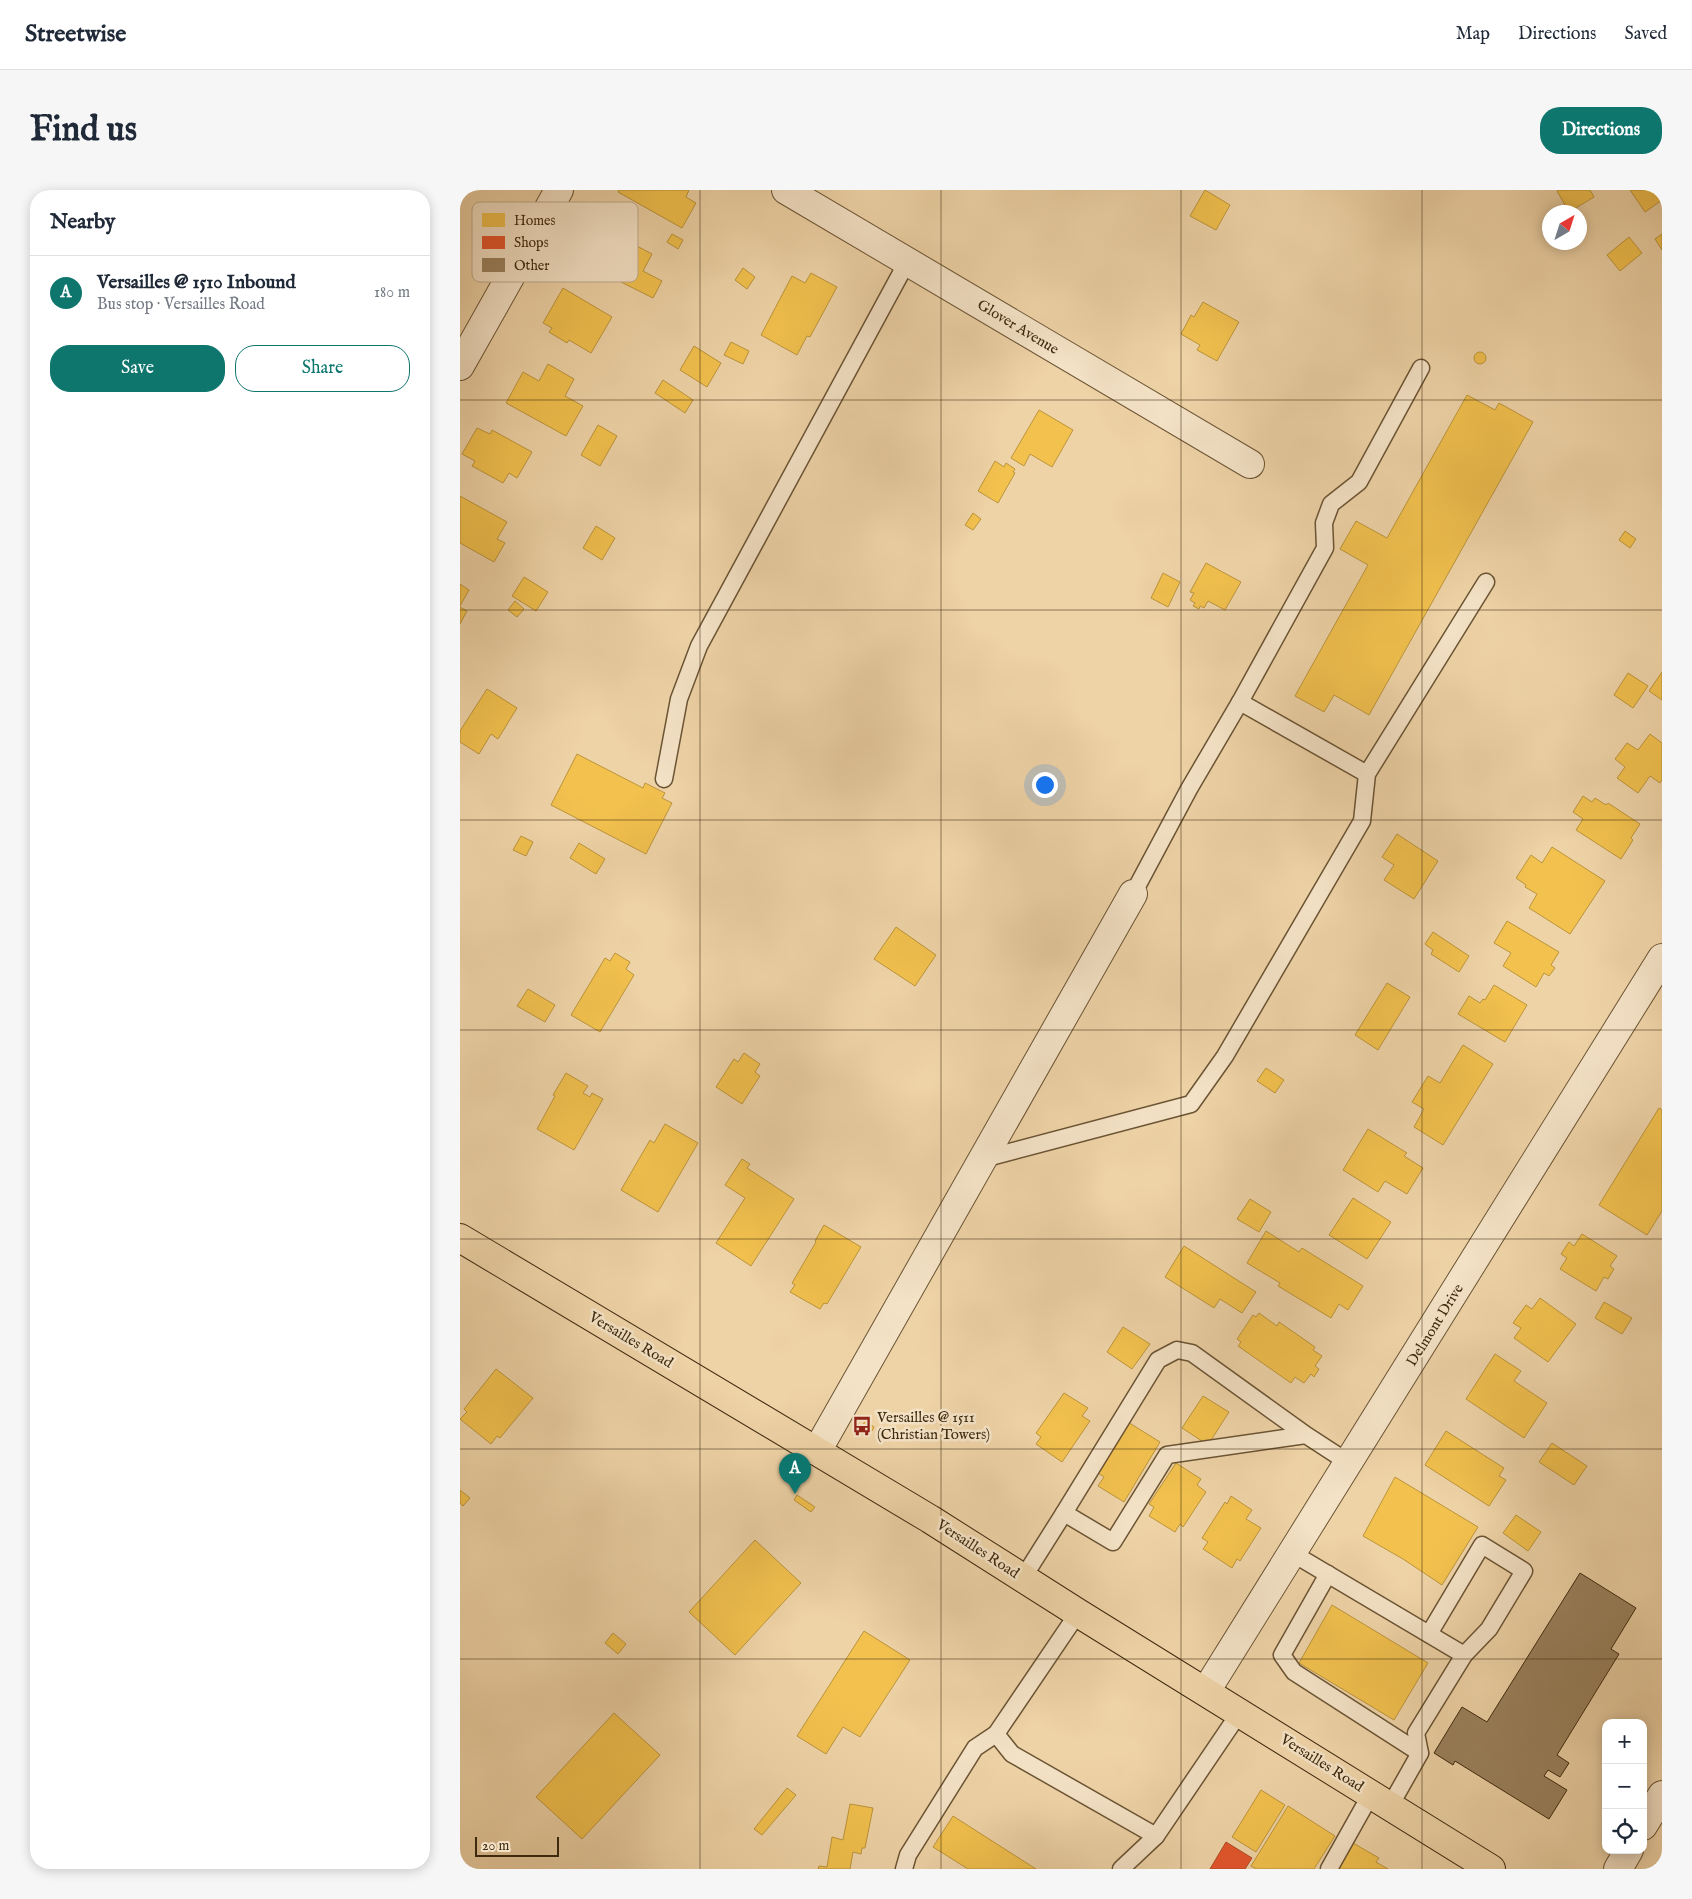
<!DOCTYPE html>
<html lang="en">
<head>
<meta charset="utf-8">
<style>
  :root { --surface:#fff; --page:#f6f6f7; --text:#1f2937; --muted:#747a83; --line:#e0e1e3; --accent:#0f766e }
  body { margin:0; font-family:"IM FELL English",serif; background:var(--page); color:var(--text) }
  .controls { position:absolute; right:15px; bottom:15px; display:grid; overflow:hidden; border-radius:10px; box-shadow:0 2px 12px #0003 }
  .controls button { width:45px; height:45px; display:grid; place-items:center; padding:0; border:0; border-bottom:1px solid var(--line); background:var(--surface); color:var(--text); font:25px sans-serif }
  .compass { position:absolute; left:1082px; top:15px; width:45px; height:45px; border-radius:50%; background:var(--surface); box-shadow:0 2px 12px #0003; rotate:39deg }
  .scale { position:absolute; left:15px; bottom:12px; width:84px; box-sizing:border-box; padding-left:5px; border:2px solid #3f2a0e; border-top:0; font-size:14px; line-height:18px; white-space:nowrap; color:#3f2a0e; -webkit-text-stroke:4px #f4e2c6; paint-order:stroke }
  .you { position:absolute; left:584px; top:594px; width:18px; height:18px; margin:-12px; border:4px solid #fff; border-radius:50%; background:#1a73e8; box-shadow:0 0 0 8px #1a73e833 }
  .badge { display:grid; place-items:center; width:32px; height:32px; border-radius:50%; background:var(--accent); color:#fff; font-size:16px; font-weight:700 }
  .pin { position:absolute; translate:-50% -41px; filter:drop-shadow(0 1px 2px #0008) }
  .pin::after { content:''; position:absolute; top:26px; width:18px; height:15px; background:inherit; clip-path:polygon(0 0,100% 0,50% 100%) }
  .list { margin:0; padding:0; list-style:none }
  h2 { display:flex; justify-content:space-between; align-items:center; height:65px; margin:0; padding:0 20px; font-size:21px }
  h2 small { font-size:16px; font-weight:400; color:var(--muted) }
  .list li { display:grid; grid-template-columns:32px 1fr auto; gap:15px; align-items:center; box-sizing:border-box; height:75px; padding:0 20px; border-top:1px solid var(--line) }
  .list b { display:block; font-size:19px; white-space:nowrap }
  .list p { margin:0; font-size:16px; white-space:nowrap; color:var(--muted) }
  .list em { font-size:16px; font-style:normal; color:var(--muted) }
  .actions { display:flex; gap:10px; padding:15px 20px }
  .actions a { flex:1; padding:11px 0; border:1px solid var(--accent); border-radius:20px; text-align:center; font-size:18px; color:var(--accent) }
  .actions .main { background:var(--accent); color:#fff }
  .icon { flex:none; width:28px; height:28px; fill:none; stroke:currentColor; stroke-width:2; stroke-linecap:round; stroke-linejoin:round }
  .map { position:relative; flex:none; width:1202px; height:1679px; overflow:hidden; border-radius:20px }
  header { display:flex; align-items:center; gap:30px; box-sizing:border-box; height:70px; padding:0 25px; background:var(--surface); border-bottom:1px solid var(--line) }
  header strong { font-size:24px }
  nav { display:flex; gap:28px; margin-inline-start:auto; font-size:18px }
  .intro { display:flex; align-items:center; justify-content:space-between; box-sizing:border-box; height:120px; padding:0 30px }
  h1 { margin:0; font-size:35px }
  .button { padding:12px 22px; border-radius:20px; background:var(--accent); color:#fff; font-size:18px; font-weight:700 }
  main { display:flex; gap:30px; padding:0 30px }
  aside { flex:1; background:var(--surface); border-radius:20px; box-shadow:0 2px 12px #0003 }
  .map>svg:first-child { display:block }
  .homes { fill:#f2c14e; stroke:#bc943b }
  .shops { fill:#e4572e; stroke:#b24a24 }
  .building { fill:#9a825e; stroke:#3f2a0e }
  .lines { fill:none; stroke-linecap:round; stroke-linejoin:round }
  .service-casing { stroke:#6b5434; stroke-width:19 }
  .minor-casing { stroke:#6b5434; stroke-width:30 }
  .primary-casing { stroke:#3f2a0e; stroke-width:30 }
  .service { stroke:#f4e2c6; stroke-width:16 }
  .minor { stroke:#f4e2c6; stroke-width:28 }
  .primary { stroke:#eed3a7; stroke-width:28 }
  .grid { fill:none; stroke:#3f2a0e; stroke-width:1; stroke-opacity:0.55 }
  .labels { text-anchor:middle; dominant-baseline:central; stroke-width:5; stroke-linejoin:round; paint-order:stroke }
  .street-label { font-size:15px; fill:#3f2a0e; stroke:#f4e2c6 }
  .poi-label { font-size:15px; fill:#3f2a0e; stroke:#f4e2c6; text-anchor:start }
  .key { fill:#f4e2c6; stroke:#beab8f; stroke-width:1 }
  .key-label { font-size:14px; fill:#3f2a0e }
</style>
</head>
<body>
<header>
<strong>Streetwise</strong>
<nav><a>Map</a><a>Directions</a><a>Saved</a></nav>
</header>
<div class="intro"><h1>Find us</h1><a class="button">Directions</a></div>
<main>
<aside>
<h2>Nearby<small></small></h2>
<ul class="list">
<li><span class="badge">A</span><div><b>Versailles @ 1510 Inbound</b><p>Bus stop · Versailles Road</p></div><em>180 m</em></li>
</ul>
<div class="actions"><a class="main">Save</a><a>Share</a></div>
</aside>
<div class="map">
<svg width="1202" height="1679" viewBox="0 0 1202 1679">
  <rect width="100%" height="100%" fill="#eed3a7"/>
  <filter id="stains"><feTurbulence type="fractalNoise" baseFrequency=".004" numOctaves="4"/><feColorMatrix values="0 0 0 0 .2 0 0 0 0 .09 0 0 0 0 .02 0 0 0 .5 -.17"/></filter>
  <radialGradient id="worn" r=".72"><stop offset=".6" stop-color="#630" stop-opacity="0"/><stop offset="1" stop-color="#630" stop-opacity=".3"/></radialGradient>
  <g class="homes">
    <polygon points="159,0 229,0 226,7 236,13 222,38 158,2"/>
    <polygon points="745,0 770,15 756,40 730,26"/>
    <polygon points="1099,0 1130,0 1134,7 1109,22 1097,1"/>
    <polygon points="1170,0 1202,0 1202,10 1185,22"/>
    <polygon points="147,40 192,64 183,81 202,91 193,108 119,71 131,47 141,52"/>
    <polygon points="212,44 223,50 218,59 207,52"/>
    <polygon points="1202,44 1202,60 1195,49"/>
    <polygon points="1169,47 1182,63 1160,81 1147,65"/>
    <polygon points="283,78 295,87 287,99 275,90"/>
    <polygon points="351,83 377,97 350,147 347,146 337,165 301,145 332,86 345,93"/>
    <polygon points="103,98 152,127 131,163 109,150 107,153 89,142 92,138 83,133"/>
    <polygon points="743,112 779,132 757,171 737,160 740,155 721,144 731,125 734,127"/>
    <polygon points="271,152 289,161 283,174 264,165"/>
    <polygon points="234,156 261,173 247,197 220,180"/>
    <circle cx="1020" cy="168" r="6"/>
    <polygon points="88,174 114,189 105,206 123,216 106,246 46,213 63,182 79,191"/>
    <polygon points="203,190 233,210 225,223 195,203"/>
    <polygon points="1007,205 1035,220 1039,213 1073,232 909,525 874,505 864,522 835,506 908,375 880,359 896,331 927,348"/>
    <polygon points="579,220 613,240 592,277 570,264 564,276 551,268"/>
    <polygon points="138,235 157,246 140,276 121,265"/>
    <polygon points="17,238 30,244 32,240 72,262 57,288 49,283 43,293 12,276 15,271 2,264"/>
    <polygon points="535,271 544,277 546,273 555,279 553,282 555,283 538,313 518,301"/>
    <polygon points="0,306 47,332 37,349 45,353 34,372 0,353"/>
    <polygon points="513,323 521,329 513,340 505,335"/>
    <polygon points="136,336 155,348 142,370 123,358"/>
    <polygon points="1165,341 1176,349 1170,358 1159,350"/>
    <polygon points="746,373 781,392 765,420 748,411 744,418 740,416 739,419 733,416 735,413 730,410 734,403 730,402"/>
    <polygon points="703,383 720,392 708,417 691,408"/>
    <polygon points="64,387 88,402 76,421 52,406"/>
    <polygon points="0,394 9,400 0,416"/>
    <polygon points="55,411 64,419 57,427 48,420"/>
    <polygon points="0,417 7,421 0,434"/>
    <polygon points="1202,482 1202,510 1189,501"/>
    <polygon points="1168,483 1188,496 1173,518 1154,505"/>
    <polygon points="27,499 57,518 38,549 31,544 19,564 0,552 0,541"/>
    <polygon points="1190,544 1202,553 1202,590 1200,593 1190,586 1178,603 1157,588 1165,577 1155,569 1167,553 1178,560"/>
    <polygon points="117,564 183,598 185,593 205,603 202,608 212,613 186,664 91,615"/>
    <polygon points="1123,606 1132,612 1135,608 1146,615 1148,613 1180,634 1171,648 1173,650 1161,669 1116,640 1123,629 1113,622"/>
    <polygon points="937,644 978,671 954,709 924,690 934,675 922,667"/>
    <polygon points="61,646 73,652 66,666 53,660"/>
    <polygon points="119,653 145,669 136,684 110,668"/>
    <polygon points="1092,657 1145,691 1110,744 1069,718 1077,704 1065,697 1066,695 1056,688 1071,665 1082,673"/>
    <polygon points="1047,731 1099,762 1091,775 1095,778 1089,786 1084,783 1076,797 1043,776 1051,763 1034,753"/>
    <polygon points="436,737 476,765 455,796 414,769"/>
    <polygon points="973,742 1009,766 999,782 971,764 973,760 965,754"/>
    <polygon points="155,763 170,772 166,779 174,785 140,842 111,825 145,768 150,771"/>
    <polygon points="927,793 950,807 918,860 895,845"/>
    <polygon points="1034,795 1067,815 1045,852 998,824 1009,806 1020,813 1023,809 1025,810"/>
    <polygon points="68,799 95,815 85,832 57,816"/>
    <polygon points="1003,855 1033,874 983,955 954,937 964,919 952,912 968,886 980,893"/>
    <polygon points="284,863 300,874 295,882 300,886 282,914 256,897 274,869 278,872"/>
    <polygon points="806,878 824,890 815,903 797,891"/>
    <polygon points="106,883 128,896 123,903 130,907 132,903 143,909 114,960 77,939 95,906 93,905"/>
    <polygon points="1199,918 1202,920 1202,1021 1187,1045 1139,1015"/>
    <polygon points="205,934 238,953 198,1022 161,1000 190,950 194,953"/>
    <polygon points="908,939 947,963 944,966 963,978 947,1004 925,991 918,1002 883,980"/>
    <polygon points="282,969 290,974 287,978 334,1009 291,1076 256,1053 285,1008 265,995"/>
    <polygon points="893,1008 931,1032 907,1069 869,1045"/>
    <polygon points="790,1009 811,1022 799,1042 777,1029"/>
    <polygon points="364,1035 401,1057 367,1114 364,1113 360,1119 330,1102 335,1095 332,1093 356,1052 355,1051"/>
    <polygon points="806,1041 839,1062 842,1058 903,1096 888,1120 879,1114 871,1128 818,1096 820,1093 787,1073"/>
    <polygon points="1122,1044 1157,1066 1150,1076 1154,1079 1148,1089 1144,1087 1136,1101 1100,1079 1107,1068 1101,1064 1109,1052 1114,1056"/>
    <polygon points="724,1056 796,1102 782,1123 760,1109 754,1118 705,1087"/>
    <polygon points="1080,1108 1116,1134 1088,1172 1054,1148 1061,1138 1053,1133 1066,1115 1072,1119"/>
    <polygon points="1144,1112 1172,1128 1162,1144 1135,1128"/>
    <polygon points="799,1123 817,1136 819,1132 855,1157 853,1160 862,1166 855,1176 859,1179 854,1187 851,1184 844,1193 835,1187 831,1193 778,1156 781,1152 777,1149 793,1125 796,1127"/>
    <polygon points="663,1137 690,1154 672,1179 647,1162"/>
    <polygon points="1035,1164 1061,1181 1054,1191 1087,1213 1064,1248 1006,1209"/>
    <polygon points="36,1179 73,1208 40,1248 37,1246 31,1254 0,1229 7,1222 4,1219"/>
    <polygon points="604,1203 628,1218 622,1226 630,1231 602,1272 576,1254 581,1247 576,1243"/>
    <polygon points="743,1206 769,1222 748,1255 722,1238"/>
    <polygon points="663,1229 700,1252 664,1312 638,1296 644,1287 632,1279"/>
    <polygon points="405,1231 414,1237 412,1241 403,1235"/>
    <polygon points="986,1241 1044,1278 1039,1286 1046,1290 1029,1316 965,1275"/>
    <polygon points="1092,1253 1127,1276 1114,1295 1079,1272"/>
    <polygon points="716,1273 741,1289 737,1295 746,1302 723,1337 720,1334 715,1342 689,1326 694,1317 689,1314"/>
    <polygon points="935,1287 1018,1337 982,1395 943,1369 903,1346"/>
    <polygon points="0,1300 10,1308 3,1316 0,1313"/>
    <polygon points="337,1305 355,1317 351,1322 334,1310"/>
    <polygon points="771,1306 792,1320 786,1329 801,1338 780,1371 777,1369 772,1378 743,1359 748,1352 742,1348 765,1312 767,1314"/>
    <polygon points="1056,1325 1081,1342 1068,1361 1043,1343"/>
    <polygon points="295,1350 341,1393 275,1465 229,1422"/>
    <polygon points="872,1415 968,1473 934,1530 839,1473"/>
    <polygon points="404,1441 450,1470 400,1547 383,1537 366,1564 337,1546"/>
    <polygon points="153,1443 166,1454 158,1464 145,1453"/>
    <polygon points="154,1523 200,1565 122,1649 76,1607"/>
    <polygon points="327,1598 336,1605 302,1645 294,1639"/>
    <polygon points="801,1600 825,1615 796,1662 772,1647"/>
    <polygon points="390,1614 413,1618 405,1658 402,1658 401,1664 393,1662 390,1679 358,1679 359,1676 367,1677 372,1647 383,1650"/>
    <polygon points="828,1616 875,1646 854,1679 796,1679 791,1676"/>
    <polygon points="493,1626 576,1679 508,1679 473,1657"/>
    <polygon points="893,1653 919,1668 916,1672 928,1679 877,1679"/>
  </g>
  <polygon class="shops" points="766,1652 792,1668 785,1679 750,1679"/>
  <polygon class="building" points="1120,1383 1176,1418 1151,1459 1159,1464 1097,1565 1109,1573 1100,1587 1088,1580 1084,1586 1107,1600 1089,1629 995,1571 993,1575 974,1563 1002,1517 1027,1532"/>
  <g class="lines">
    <defs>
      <g id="service">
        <polyline points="780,512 907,584"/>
        <polyline points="204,589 219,509 239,456 447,72"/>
        <polyline points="673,704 729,599 780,512 865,358 864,333 871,314 899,292 961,178"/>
        <polyline points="523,969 731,914 765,866 902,631 907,584 1026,392"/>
        <polyline points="846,1245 732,1163 717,1160 698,1170 604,1323 653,1352 707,1265 846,1245 889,1273"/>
        <polyline points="832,1363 1004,1465 956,1543 960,1563 930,1616"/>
        <polyline points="868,1384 822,1465 834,1482 960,1563"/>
        <polyline points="563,1388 604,1323"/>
        <polyline points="618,1423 536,1544 552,1564 696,1646 780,1522"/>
        <polyline points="969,1444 1022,1355 1064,1381 1029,1439 1004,1465"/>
        <polyline points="444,1679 448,1665 515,1558 536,1544"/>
        <polyline points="661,1679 696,1646"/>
        <polyline points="869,1679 911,1604"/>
      </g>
      <g id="minor">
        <polyline points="326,0 790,274"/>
        <polyline points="0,176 99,0"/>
        <polyline points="357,1261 673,704"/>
        <polyline points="746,1501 1202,768"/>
        <polyline points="1183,1636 1202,1605"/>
        <polyline points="1158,1679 1169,1660"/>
      </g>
      <polyline id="primary" points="0,1048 470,1329 618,1423 1031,1679"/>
    </defs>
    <use href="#service" class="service-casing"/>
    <use href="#minor" class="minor-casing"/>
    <use href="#primary" class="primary-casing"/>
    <use href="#service" class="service"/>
    <use href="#minor" class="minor"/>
    <use href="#primary" class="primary"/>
  </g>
  <path class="grid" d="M240,0V1679M481,0V1679M721,0V1679M962,0V1679M0,210H1202M0,420H1202M0,630H1202M0,840H1202M0,1049H1202M0,1259H1202M0,1469H1202"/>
  <defs>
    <symbol id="bus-bare" viewBox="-9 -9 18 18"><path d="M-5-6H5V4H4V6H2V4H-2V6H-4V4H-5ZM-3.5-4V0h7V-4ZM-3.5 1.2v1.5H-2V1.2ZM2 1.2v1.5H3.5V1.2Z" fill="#8f2418" stroke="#f4e2c6" stroke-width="2.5" paint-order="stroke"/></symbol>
  </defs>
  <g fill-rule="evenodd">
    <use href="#bus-bare" x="388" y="1222" width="28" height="28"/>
  </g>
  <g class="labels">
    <g class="street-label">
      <text transform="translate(558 137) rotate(31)">Glover Avenue</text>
      <text transform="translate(975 1135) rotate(-58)">Delmont Drive</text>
      <text transform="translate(171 1150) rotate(31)">Versailles Road</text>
      <text transform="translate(518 1359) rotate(33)">Versailles Road</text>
      <text transform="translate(862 1573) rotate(32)">Versailles Road</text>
    </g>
    <g class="poi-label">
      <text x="417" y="1227">Versailles @ 1511<tspan x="417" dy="17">(Christian Towers)</tspan></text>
    </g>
  </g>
  <rect x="12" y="12" width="166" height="80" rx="8" class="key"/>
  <rect x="22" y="23" width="23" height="14" fill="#f2c14e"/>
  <rect x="22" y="46" width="23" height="13" fill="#e4572e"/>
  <rect x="22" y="68" width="23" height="14" fill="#9a825e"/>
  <g class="key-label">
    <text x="54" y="35">Homes</text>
    <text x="54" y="57">Shops</text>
    <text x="54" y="80">Other</text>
  </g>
  <rect width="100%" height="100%" filter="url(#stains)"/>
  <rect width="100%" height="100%" fill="url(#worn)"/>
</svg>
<div class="controls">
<button>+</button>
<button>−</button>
<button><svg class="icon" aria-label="locate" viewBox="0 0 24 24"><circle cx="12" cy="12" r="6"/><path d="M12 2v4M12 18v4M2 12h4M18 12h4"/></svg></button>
</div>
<svg class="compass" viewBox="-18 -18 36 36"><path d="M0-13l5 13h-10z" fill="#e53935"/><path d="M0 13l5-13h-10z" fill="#747a83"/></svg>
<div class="scale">20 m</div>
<div class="you"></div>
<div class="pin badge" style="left:335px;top:1304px">A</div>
</div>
</main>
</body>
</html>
